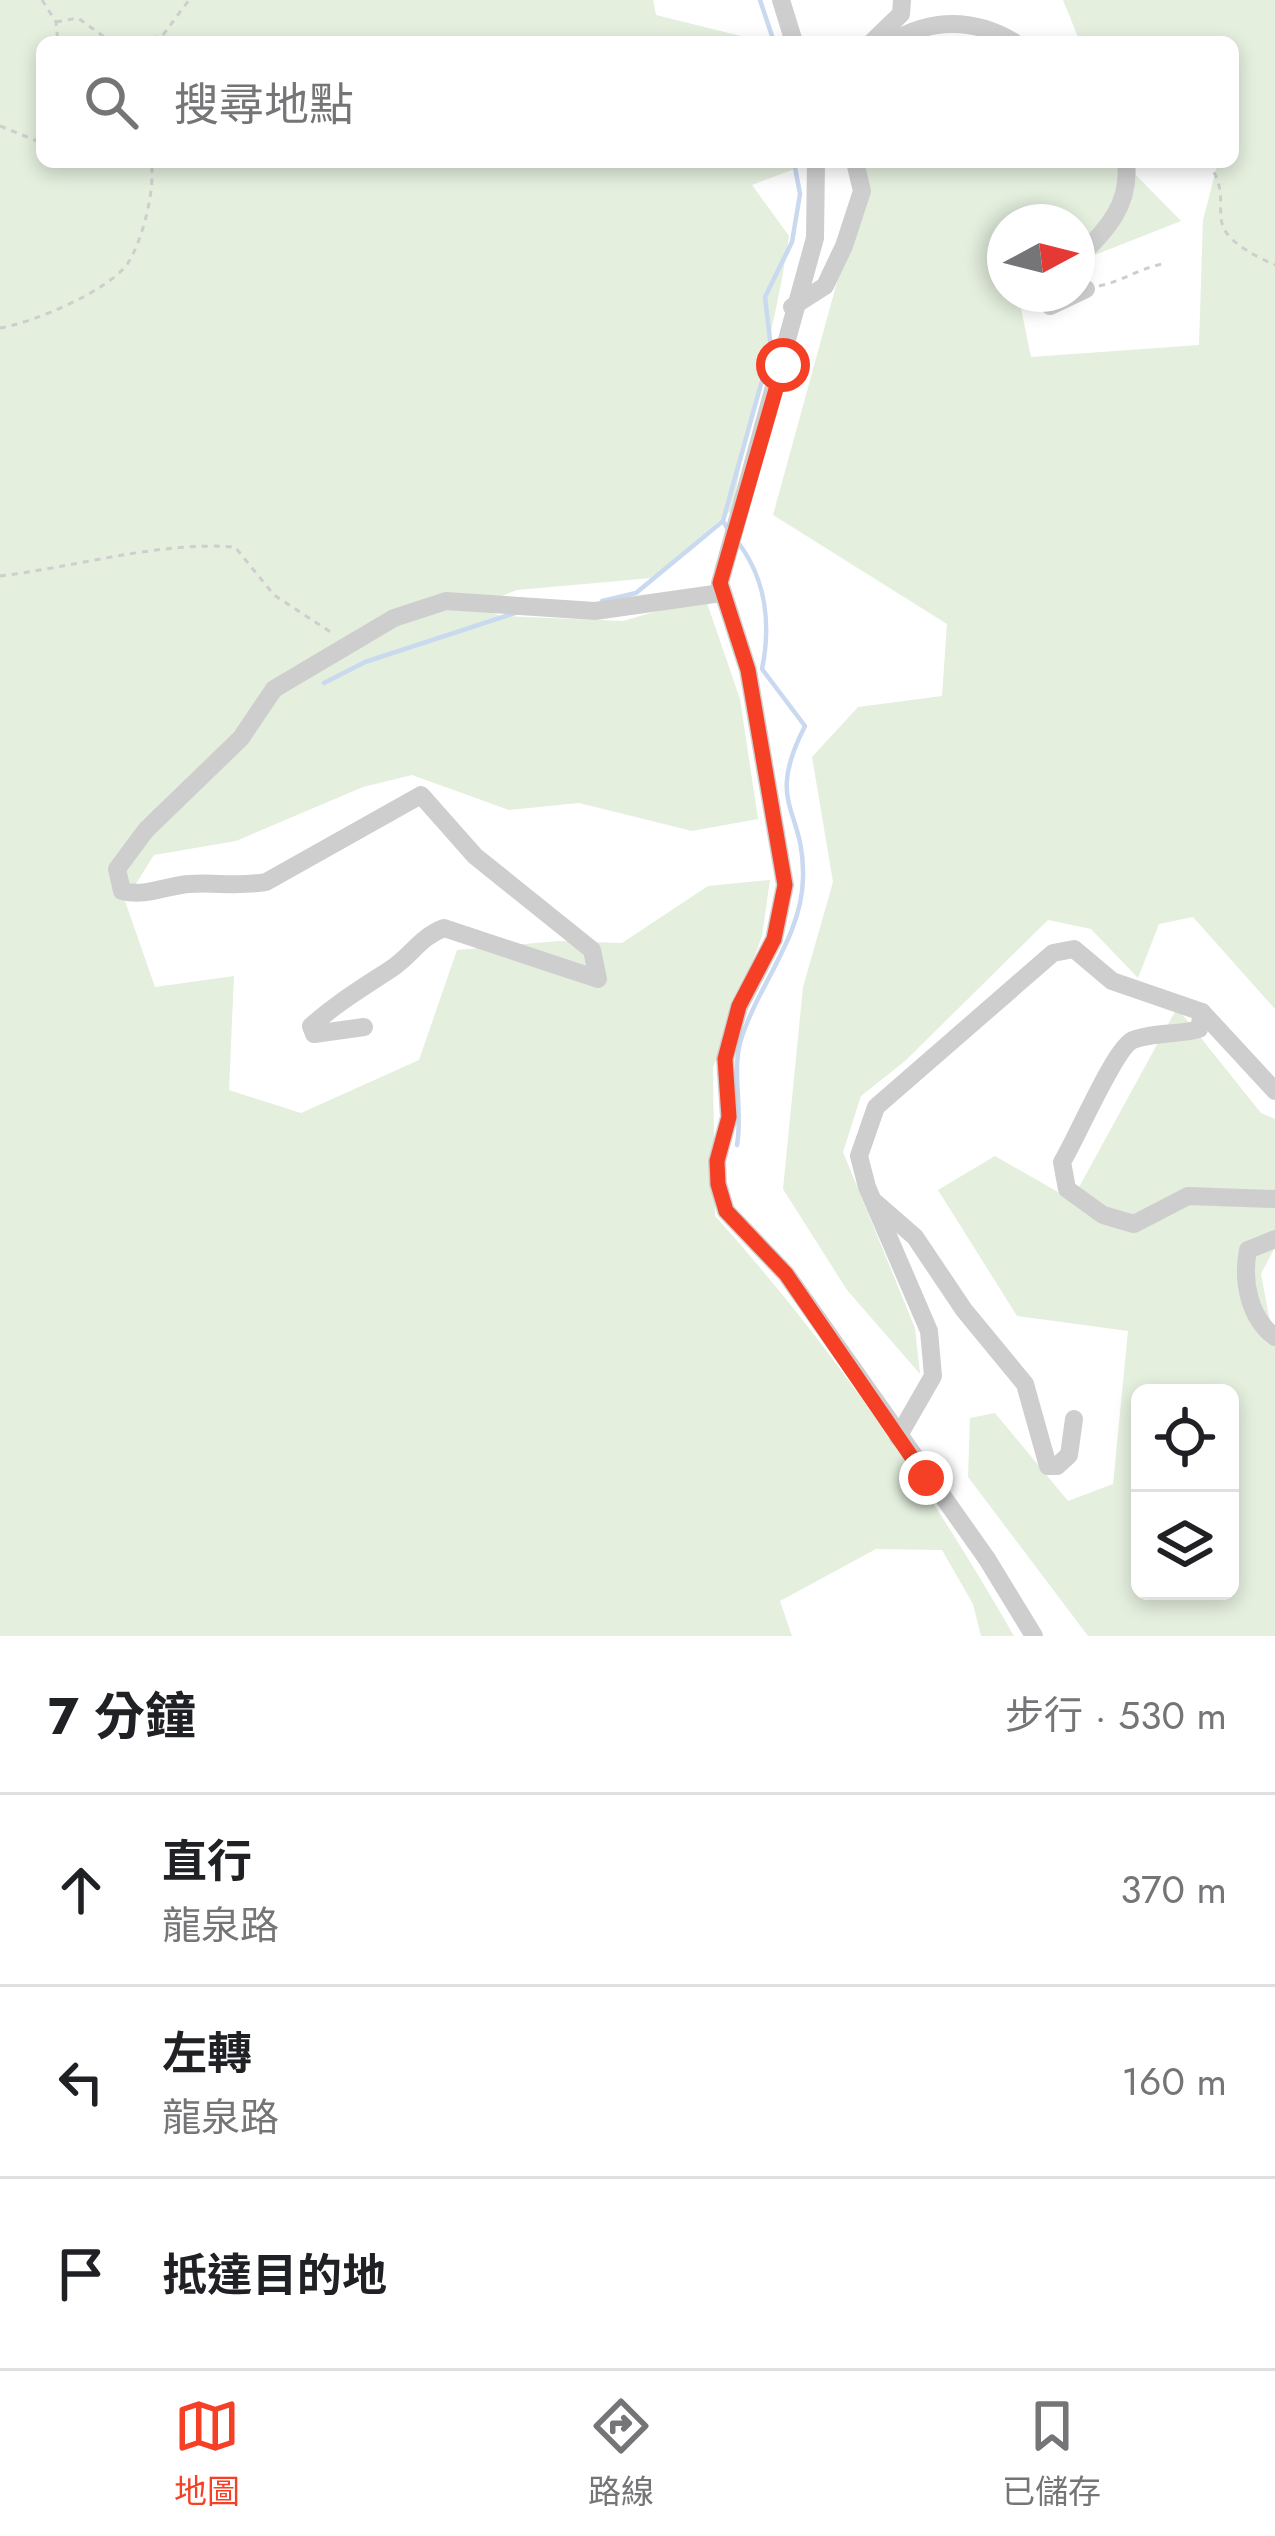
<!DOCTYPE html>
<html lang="zh-TW">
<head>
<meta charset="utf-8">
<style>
  :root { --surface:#fff; --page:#f2f2f2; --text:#202124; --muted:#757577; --line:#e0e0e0; --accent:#f64026 }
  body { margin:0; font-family:Jost,"Noto Sans TC",sans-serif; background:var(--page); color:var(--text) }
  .controls { position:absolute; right:36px; bottom:36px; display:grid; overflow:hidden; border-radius:18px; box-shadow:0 6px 18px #0003 }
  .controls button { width:108px; height:108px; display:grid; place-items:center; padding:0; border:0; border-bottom:3px solid var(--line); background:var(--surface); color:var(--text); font:60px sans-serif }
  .compass { position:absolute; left:987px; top:204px; width:108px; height:108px; border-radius:50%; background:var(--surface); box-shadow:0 6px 18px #0003; rotate:83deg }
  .stop { position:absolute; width:36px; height:36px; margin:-27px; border:9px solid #f64026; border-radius:50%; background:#fff }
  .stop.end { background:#f64026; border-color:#fff; box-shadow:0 3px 12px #0008 }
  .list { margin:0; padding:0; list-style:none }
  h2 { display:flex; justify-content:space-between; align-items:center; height:156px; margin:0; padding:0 48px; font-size:51px }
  h2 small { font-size:39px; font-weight:400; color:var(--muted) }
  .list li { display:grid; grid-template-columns:78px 1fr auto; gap:36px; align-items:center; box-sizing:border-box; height:192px; padding:0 48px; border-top:3px solid var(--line) }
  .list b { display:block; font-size:45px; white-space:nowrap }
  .list p { margin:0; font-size:39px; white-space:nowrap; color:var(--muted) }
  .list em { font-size:39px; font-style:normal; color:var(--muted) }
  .icon { flex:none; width:66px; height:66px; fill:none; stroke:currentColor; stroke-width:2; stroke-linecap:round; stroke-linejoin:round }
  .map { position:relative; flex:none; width:1275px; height:1636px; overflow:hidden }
  .search { position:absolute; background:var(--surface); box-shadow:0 6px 18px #0003; left:36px; right:36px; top:36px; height:132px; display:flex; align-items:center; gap:30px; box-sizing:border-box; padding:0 42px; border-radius:18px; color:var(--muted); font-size:45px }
  .sheet { height:732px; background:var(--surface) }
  nav { display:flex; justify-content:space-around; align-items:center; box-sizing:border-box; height:168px; border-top:3px solid var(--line); background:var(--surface); font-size:33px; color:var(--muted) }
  nav a { display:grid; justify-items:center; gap:6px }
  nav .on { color:var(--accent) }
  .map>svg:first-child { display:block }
  .green { fill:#e4efde; fill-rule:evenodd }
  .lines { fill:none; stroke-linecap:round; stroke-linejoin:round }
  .stream { stroke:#c9d9f0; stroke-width:4.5 }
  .path { stroke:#cecece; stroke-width:3; stroke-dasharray:6 6; stroke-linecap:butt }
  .minor { stroke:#cecece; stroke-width:18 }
  .route { stroke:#f64026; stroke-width:15 }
</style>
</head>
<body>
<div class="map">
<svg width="1275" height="1636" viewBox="0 0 1275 1636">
  <rect width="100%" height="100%" fill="#fff"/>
  <g class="green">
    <path d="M0,0H653L656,15L765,42H42V162L805,165L752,185L789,236C776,329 747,417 733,509L652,578L517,590L474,607L502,616L623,621L705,597L740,699L758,819L692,831L579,803L509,810L412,775L363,787L236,841L154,855L125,901L155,987L234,976L229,1090L301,1113L419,1060L457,950L558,941L622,943L708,886L770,880L762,936L713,1068L715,1216C830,1343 929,1488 1014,1636H981L973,1604L942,1550L876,1549L780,1601L792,1636H0Z"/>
    <polygon points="1063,0 1275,0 1275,1009 1193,917 1159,924 1138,978 1091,929 1048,920 905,1061 861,1096 843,1152 915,1328 920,1374 847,1290 783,1189 803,987 833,882 812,757 858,707 942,696 947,624 773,515 854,220 861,162 1123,162 1181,221 1077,262 1077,222 1005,222 1005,294 1018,294 1031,357 1199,345 1203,220 1218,162 1233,162 1233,42 1080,42"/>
    <path d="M1177,1008L1261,1113L1275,1119V1247L1261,1274L1275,1348V1636H1088L968,1477L970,1418L995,1413L1068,1501L1113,1484L1128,1331L1017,1316L938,1190L995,1156L1072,1200ZM1140,1393H1230V1591H1140Z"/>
  </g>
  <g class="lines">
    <g class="stream">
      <polyline points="760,0 774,42"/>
      <polyline points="729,531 723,521 771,348 765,297 792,242 800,194 794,162"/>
      <polyline points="602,601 636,593 723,521"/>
      <polyline points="324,683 365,662 515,613"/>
      <path d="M737,1145C743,1112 732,1074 740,1043C756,987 802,938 803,878C805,807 764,806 805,726L762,669C771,625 766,581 740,545"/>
    </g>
    <g class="path">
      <polyline points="42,0 56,22 58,42"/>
      <polyline points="56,22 78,18 103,36 134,42"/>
      <polyline points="140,42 163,35 189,0"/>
      <polyline points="0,126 42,143"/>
      <path d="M1208,162C1242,211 1186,225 1275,265"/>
      <path d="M1099,286C1123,281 1140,268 1163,264"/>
      <path d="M0,328C32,323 109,291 128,263C142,241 156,189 151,162"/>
      <path d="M0,576C76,567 160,541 235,547L274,595L332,633"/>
    </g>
    <g class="minor">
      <polyline points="781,0 794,42"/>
      <polyline points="872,42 901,14 902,0"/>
      <path d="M892,42C931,18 974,18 1014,42"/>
      <polyline points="816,162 815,238 720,583 748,670 785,885 774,939 739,1007 725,1059 729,1117 717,1161 718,1184 726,1211 786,1274 987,1559 1034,1636"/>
      <path d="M1077,259C1106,230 1131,206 1126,162"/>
      <polyline points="1036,294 1050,306 1086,289"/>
      <polyline points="792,307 825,286 844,246 862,191 855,162"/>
      <path d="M1202,1012L1199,1029C1179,1035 1152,1032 1133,1040C1115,1047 1076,1140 1062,1162L1067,1189L1103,1215L1134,1224L1188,1196L1275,1199"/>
      <path d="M364,1027L314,1034L311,1026C337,1003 362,988 391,969C411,956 420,937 444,928L598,979L592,950L475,856L421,795L266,882C239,887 215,882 189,884C164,886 147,897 122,891L117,869L146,830L241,738L274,689L394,618L446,601L595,611L721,593"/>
      <polyline points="876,1203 915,1237 964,1310 1025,1384 1048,1466 1057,1466 1069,1455 1074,1419"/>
      <path d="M1275,1239L1248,1250C1242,1281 1249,1318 1275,1337"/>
      <polyline points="898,1437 933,1376 929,1331 867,1187 859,1156 876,1107 1053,953 1074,949 1112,981 1202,1012 1275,1091"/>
    </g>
  </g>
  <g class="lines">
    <polyline class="route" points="783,365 720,583 748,670 785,885 774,939 739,1006 725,1059 729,1117 717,1161 718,1184 726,1211 786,1274 926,1478"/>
  </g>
</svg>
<div class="controls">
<button><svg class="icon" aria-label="locate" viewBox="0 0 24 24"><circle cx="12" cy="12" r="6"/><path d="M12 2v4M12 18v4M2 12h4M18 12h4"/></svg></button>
<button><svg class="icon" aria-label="layers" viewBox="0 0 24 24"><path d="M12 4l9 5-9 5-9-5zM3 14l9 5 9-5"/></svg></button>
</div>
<svg class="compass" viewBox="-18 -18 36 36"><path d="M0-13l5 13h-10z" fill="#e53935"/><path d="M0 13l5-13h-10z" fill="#757577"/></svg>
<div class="stop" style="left:783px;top:365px"></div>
<div class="stop end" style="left:926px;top:1478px"></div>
<div class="search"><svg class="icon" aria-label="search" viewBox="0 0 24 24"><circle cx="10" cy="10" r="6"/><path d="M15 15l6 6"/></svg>搜尋地點</div>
</div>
<section class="sheet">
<h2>7 分鐘<small>步行 · 530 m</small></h2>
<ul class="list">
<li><svg class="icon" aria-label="ahead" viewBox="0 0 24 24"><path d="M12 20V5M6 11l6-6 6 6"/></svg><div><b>直行</b><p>龍泉路</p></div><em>370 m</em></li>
<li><svg class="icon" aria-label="left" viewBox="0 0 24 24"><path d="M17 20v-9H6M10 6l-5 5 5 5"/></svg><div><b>左轉</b><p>龍泉路</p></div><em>160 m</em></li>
<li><svg class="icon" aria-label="arrive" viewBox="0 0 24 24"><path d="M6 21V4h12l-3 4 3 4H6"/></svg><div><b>抵達目的地</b></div></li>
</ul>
</section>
<nav>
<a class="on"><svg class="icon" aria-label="map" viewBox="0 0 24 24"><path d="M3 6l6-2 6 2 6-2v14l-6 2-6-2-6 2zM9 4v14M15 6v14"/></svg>地圖</a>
<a><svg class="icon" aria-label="directions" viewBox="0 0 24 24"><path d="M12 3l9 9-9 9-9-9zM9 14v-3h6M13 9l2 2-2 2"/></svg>路線</a>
<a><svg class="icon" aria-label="saved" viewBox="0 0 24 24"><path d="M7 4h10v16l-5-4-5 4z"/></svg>已儲存</a>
</nav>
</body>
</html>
